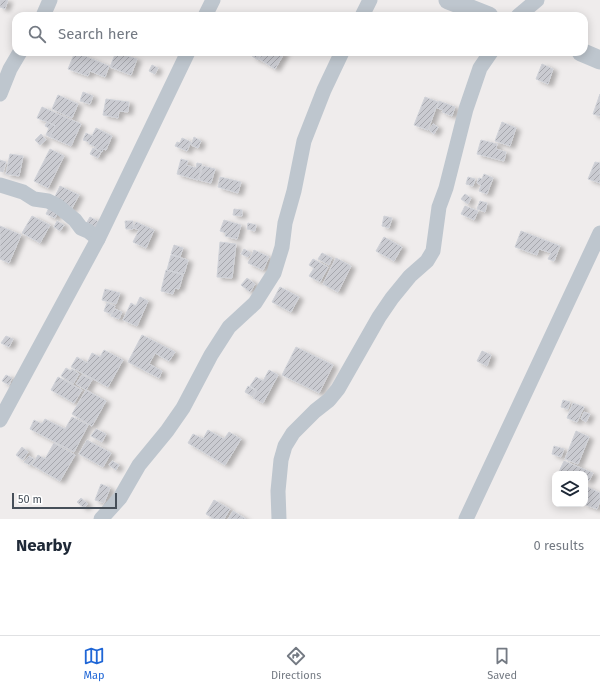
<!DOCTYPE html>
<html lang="en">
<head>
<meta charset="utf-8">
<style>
  :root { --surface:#fff; --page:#f2f2f3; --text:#1f2937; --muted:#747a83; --line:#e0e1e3; --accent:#1f66d6 }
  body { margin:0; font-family:"Fira Sans",sans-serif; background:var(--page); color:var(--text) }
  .controls { position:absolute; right:12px; bottom:12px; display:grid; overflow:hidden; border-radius:8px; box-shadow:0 2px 10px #0003 }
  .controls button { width:36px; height:36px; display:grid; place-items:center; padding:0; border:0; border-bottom:1px solid var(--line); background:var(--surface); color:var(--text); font:20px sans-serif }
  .scale { position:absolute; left:12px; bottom:10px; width:105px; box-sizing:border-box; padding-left:4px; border:2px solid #464f59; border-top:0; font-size:11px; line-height:14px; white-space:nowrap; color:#464f59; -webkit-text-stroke:3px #fff; paint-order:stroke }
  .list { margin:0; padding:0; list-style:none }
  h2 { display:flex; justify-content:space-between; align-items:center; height:52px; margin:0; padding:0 16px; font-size:17px }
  h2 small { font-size:13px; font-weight:400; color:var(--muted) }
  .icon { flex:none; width:22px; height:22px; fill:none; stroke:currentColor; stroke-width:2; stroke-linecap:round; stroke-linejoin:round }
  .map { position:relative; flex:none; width:600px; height:519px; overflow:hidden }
  .search { position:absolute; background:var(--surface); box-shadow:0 2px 10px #0003; left:12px; right:12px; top:12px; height:44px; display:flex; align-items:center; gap:10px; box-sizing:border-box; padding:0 14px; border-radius:12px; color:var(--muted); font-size:15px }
  .sheet { height:116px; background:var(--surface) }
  nav { display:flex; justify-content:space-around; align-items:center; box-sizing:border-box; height:56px; border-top:1px solid var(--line); background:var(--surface); font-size:11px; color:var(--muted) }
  nav a { display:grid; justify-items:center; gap:2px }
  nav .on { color:var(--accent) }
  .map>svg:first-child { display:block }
  .building { fill:url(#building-hatch); stroke:#d0d2d8; filter:url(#shadow) }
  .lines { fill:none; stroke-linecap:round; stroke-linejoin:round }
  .minor { stroke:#bec6ce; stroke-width:15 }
  .tertiary { stroke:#bec6ce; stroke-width:19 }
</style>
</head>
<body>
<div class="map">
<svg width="600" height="519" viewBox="0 0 600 519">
  <defs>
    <pattern id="building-hatch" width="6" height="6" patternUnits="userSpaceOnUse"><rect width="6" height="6" fill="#cacbd1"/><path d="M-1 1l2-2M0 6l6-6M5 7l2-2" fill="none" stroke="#a6a7ad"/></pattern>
    <filter id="shadow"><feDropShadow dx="4.5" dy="2.5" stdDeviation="2" flood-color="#0004"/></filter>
  </defs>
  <rect width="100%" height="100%" fill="#efecec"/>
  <g class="building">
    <polygon points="0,0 8,0 5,9 0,7"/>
    <polygon points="75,52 109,66 105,77 90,71 88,76 68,69"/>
    <polygon points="116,52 137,59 131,75 110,67"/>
    <polygon points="254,52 262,52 258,60 252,56"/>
    <polygon points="264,52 285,52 275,69 259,59"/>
    <polygon points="542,64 553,69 548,84 536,79"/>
    <polygon points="152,65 158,68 155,74 149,71"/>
    <polygon points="83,92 93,96 90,104 80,101"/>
    <polygon points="600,94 600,116 593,114"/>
    <polygon points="58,95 78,104 72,118 52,109"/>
    <polygon points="425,97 438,102 428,130 414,125"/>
    <polygon points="106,99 129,102 128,112 119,111 118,118 103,115"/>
    <polygon points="439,101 455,107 452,116 442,112 443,110 437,108"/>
    <polygon points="42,107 81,124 71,146 50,137 55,125 37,118"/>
    <polygon points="47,122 55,126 50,137 46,135 49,128 45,126"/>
    <polygon points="502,122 516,128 510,146 495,141"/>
    <polygon points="433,124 438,127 434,134 429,130"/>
    <polygon points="96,128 112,136 106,150 103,149 102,152 95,149 96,147 89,144 89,142 83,140 86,133 92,136"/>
    <polygon points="41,134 46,140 40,145 35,140"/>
    <polygon points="194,137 201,141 198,148 191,145"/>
    <polygon points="182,138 191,142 187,151 175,146 177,142 180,143"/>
    <polygon points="481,140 497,144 496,149 506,152 504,161 477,154"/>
    <polygon points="93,148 101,152 98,158 90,154"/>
    <polygon points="50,149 64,156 48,188 34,181"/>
    <polygon points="10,154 23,156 19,176 6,174"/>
    <polygon points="181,159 188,161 186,165 196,168 197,163 202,164 198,180 177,174"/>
    <polygon points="0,160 6,162 3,172 0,171"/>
    <polygon points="595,162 600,163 600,183 588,179"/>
    <polygon points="203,166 215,169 211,183 199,180"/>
    <polygon points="484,174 493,178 487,194 479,191 481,185 477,183 479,178 482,179"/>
    <polygon points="220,177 241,182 238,193 218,187"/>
    <polygon points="468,177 475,179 473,186 466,184"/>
    <polygon points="60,186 79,195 71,210 53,201"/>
    <polygon points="465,194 471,198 468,204 461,199"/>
    <polygon points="480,201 487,203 485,212 477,209"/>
    <polygon points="50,206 59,210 55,218 46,214"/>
    <polygon points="465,206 478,211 474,220 461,214"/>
    <polygon points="234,209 242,210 242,216 233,215"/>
    <polygon points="32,216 50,225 40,243 22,233"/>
    <polygon points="384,216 392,218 389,228 382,226"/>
    <polygon points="90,217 99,222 95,229 86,224"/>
    <polygon points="224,220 241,225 237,239 225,236 226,233 220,231"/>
    <polygon points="57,221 64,225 60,231 54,227"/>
    <polygon points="125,221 133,221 133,229 126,229"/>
    <polygon points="136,222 154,230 146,248 133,242 139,230 133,228"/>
    <polygon points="248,223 256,225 255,231 247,229"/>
    <polygon points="0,226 21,235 9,263 0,259"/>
    <polygon points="521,231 560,246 554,261 548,259 551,253 539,249 537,255 515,247"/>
    <polygon points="384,237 402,247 394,261 376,251"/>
    <polygon points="220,242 236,244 232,278 217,277"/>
    <polygon points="174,245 183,248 180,257 171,254"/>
    <polygon points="244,249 251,253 248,257 241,254"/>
    <polygon points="254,250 269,257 263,270 248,263"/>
    <polygon points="322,253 332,258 329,265 318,259"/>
    <polygon points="171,255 188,260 184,274 167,270"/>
    <polygon points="336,258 351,266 338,292 323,284"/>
    <polygon points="313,259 328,267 320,282 309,276 314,268 309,265"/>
    <polygon points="166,270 183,275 179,289 175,288 173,294 161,291"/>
    <polygon points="247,278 255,284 250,292 241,285"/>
    <polygon points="280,287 299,297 291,312 272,302"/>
    <polygon points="105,289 120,293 116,304 102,300"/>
    <polygon points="140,297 148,301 137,326 123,320 131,303 136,306"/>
    <polygon points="107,303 115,306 111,314 104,311"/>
    <polygon points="115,309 122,312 119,319 111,316"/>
    <polygon points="142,335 175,352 169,361 155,353 149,364 162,371 159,378 128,362"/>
    <polygon points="6,336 13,339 9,347 1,343"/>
    <polygon points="296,347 333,365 319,393 282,375"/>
    <polygon points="104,350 123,360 108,387 71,367 77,357 87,363 92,353 100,357"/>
    <polygon points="482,351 491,355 487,366 477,361"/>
    <polygon points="66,368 71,371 72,369 79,374 73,384 61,376"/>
    <polygon points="269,370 278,375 263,403 253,398 257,390 250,386 256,377 263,381"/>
    <polygon points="6,375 12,378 9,385 2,381"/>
    <polygon points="82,375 92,380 86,390 76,384"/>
    <polygon points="58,377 82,390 74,403 51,390"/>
    <polygon points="248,386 256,391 252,396 245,392"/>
    <polygon points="86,390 106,401 92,426 72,414"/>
    <polygon points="563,400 570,402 568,409 561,407"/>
    <polygon points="573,403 584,407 577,422 567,418"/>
    <polygon points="584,412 590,414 586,422 581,419"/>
    <polygon points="72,417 88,425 74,452 30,429 34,420 42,424 45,419 65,429"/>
    <polygon points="96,429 106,434 102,442 91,436"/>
    <polygon points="208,430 224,439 229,432 241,439 225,465 188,443 193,434 203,439"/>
    <polygon points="576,431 589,437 578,464 565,459"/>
    <polygon points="87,440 111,453 103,467 79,454"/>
    <polygon points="54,443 75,455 60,481 32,465 38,455 45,459"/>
    <polygon points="554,446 564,449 561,457 552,454"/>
    <polygon points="22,447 28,452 23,460 16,455"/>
    <polygon points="29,456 34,459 30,465 24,462"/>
    <polygon points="112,461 119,465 116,470 109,465"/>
    <polygon points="564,461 593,473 589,481 585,480 585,474 558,474"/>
    <polygon points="101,484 110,488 104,503 95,500"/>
    <polygon points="585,486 600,493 600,501 597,509 583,504 585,504"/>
    <polygon points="81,498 88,504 84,508 77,502"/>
    <polygon points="214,500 230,509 224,519 214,519 206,514"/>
    <polygon points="233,511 246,519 228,519"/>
  </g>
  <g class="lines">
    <g class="minor">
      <polyline points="43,16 50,0"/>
      <polyline points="205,16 213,0"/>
      <polyline points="362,16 370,0"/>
      <polyline points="518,16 537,0"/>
      <polyline points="0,94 10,69 20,52"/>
      <polyline points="0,185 23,192 34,199 48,201 58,206 75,220 81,228 88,231 98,239"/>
      <polyline points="0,420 98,239 188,52"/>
      <polyline points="101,519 120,498 139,465 167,431 183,408 211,355 229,327 255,303 274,273 282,247 285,223 294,191 304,141 324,90 342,52"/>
      <polyline points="279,519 278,491 281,460 285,446 293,433 315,411 329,400 338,389 379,317 392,298 410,276 427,261 433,251 439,207 446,188 466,109 480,68 491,52"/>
      <polyline points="466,519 600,233"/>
    </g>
    <g class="tertiary">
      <polyline points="448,0 489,16"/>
      <polyline points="581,52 600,60"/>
    </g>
  </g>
</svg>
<div class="controls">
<button><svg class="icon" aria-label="layers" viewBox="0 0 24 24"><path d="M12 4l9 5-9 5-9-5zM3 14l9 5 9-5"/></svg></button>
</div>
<div class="scale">50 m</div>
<div class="search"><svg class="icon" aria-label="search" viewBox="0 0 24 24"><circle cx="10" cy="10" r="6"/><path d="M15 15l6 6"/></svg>Search here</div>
</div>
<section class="sheet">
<h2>Nearby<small>0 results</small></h2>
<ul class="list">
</ul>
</section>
<nav>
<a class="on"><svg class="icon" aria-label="map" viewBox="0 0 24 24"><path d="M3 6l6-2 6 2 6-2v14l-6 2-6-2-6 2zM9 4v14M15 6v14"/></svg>Map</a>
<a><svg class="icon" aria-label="directions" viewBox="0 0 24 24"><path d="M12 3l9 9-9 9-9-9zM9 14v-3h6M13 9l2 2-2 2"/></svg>Directions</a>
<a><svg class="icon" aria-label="saved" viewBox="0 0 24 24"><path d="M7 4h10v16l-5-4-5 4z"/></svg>Saved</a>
</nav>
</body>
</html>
